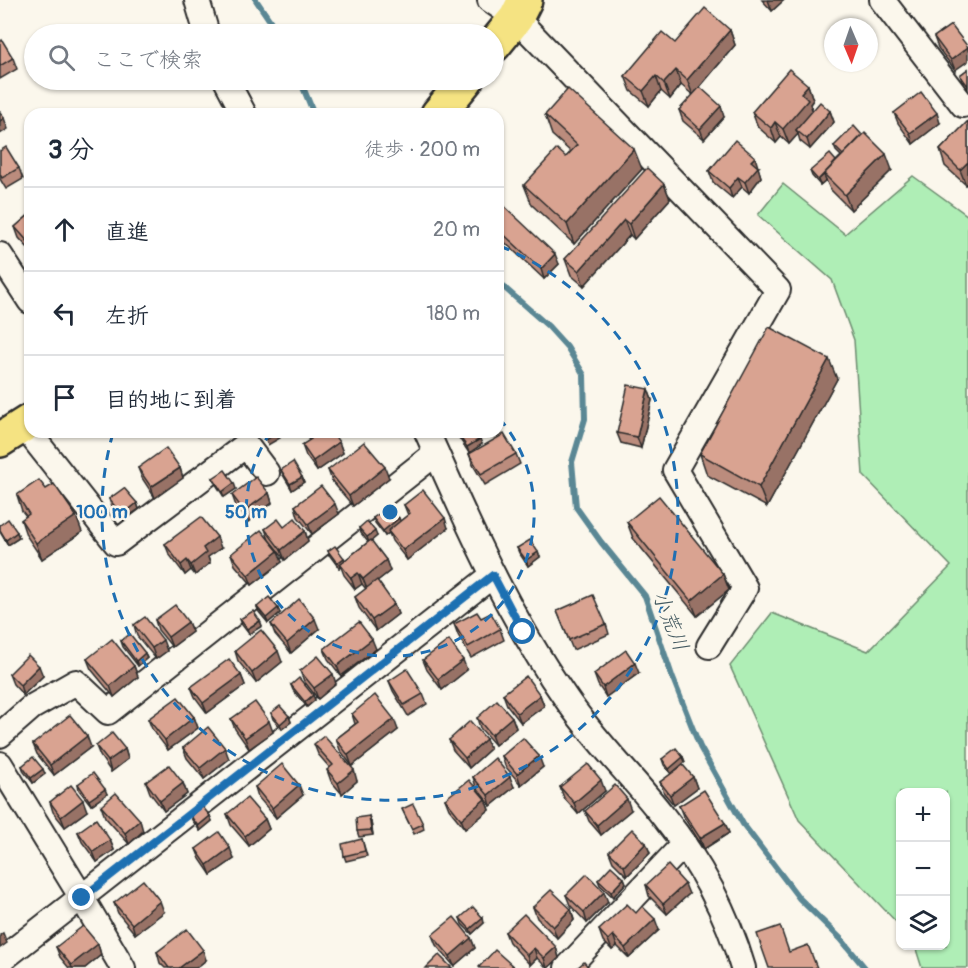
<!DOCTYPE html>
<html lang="ja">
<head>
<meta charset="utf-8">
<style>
  :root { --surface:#fff; --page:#f6f6f7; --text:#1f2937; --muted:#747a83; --line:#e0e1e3 }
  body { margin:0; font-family:Pangolin,"Klee One",sans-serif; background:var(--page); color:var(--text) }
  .controls { position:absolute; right:18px; bottom:18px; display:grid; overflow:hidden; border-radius:12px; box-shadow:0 2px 4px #0004 }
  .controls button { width:54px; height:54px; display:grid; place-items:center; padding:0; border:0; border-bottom:2px solid var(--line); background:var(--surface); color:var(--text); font:30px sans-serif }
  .compass { position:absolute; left:824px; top:18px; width:54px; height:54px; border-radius:50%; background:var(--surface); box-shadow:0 2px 4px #0004; rotate:178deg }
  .stop { position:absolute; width:18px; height:18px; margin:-14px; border:4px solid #1f6fb2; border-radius:50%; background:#fff }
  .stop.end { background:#1f6fb2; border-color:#fff; box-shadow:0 2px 6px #0008 }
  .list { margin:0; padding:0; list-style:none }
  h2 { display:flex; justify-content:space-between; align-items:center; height:78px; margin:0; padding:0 24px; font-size:26px }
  h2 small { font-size:20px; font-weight:400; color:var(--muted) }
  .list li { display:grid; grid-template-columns:39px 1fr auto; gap:18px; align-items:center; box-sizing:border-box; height:84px; padding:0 24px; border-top:2px solid var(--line) }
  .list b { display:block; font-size:22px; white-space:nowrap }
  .list em { font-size:20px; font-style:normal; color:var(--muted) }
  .icon { flex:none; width:33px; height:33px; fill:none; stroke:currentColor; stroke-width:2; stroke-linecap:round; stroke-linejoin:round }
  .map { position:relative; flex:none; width:968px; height:968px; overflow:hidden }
  .search { position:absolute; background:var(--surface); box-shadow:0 2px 4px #0004; left:24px; top:24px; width:480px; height:66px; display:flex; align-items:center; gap:15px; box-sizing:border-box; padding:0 21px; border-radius:33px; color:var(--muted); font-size:22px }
  .panel { position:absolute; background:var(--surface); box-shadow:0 2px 4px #0004; left:24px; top:108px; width:480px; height:330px; border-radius:18px }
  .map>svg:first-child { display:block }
  .green { fill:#afeeb6; stroke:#6d8c70; stroke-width:1.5 }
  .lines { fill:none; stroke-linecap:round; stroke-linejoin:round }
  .stream { stroke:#5a8794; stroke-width:6 }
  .minor-casing { stroke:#2b2b2b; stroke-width:28 }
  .highway-casing { stroke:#2b2b2b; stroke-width:38 }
  .minor { stroke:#fbf7ec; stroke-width:24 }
  .highway { stroke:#f5e382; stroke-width:33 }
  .wall { fill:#bb8c7d; stroke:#2b2b2b; stroke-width:1.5 }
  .shaded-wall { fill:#987266; stroke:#2b2b2b; stroke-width:1.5 }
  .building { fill:#d9a391; stroke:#2b2b2b; stroke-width:1.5 }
  .route { stroke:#1f6fb2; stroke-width:8 }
  .ring { fill:none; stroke:#1f6fb2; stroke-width:3; stroke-dasharray:10 8 }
  .labels { text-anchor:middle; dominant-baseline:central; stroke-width:5; stroke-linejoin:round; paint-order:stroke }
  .water-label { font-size:21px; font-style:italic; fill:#435960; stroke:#fbf7ec }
  .centre { fill:#1f6fb2; stroke:#fbf7ec; stroke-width:3 }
  .ring-label { font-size:18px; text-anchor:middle; font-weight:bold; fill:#1f6fb2; stroke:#fbf7ec; stroke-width:5; stroke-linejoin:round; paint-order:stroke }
</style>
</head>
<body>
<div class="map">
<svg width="968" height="968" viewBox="0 0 968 968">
  <rect width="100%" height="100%" fill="#fbf7ec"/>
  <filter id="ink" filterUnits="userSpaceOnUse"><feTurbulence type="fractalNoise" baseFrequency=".0167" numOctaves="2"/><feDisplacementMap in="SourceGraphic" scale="12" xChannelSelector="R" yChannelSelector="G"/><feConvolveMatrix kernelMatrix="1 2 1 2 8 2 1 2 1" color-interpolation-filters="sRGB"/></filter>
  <g filter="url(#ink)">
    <polygon class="green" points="913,176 968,216 968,968 922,968 915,946 946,946 946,792 900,792 900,926 799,820 730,666 772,613 868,651 951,566 863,475 854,340 832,280 758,215 783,184 845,234"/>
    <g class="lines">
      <g class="stream">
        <polyline points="256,0 279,34"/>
        <polyline points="300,80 314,114"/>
        <polyline points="498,282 548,326 567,347 584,375 585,419 572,462 576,507 601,542 645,596 672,676 700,747 743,824 799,898 841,939 865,968"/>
      </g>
      <defs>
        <g id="minor">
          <polyline points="197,0 207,34"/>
          <polyline points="490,0 516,18 778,290 675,470 745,588 709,646"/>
          <polyline points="882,0 963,105"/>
          <polyline points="226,80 244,114"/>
          <polyline points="0,255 30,301"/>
          <polyline points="23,425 116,543 246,445 267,473"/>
          <path d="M427,432C467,523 508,615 565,697C594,740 632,776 663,816C699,861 727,913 743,968"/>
          <polyline points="0,735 32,707 76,682 108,712 436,453"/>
          <polyline points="0,764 82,898 123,968"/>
          <polyline points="0,961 493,575"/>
          <polyline points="567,968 684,844"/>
        </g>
        <g id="highway">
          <polyline points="494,45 516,18 525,0"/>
          <polyline points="438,114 466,80"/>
          <polyline points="0,440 30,421"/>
        </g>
      </defs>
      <use href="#minor" class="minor-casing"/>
      <use href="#highway" class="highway-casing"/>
      <use href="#minor" class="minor"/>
      <use href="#highway" class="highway"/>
    </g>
    <g class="wall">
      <polygon points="762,0 784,0 772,11"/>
      <polygon points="951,25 955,70 938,48 934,37"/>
      <polygon points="730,30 735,45 693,95 681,85 670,99 661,91 649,106 631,91 625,76 675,43"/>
      <polygon points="0,42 13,58 17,69 0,79"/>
      <polygon points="968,69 968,89 962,81 960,75"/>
      <polygon points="808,85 813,100 810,104 813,111 830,111 834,122 810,149 800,141 798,134 789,144 781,137 776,143 758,127 752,112"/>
      <polygon points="679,110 724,117 704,139 683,121"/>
      <polygon points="894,113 940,123 913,144 898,123"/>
      <polygon points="545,115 642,169 574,244 532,205 524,185 566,157 571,152 552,135"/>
      <polygon points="968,121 968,183 966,185 945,166 940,150"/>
      <polygon points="834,146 892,170 851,210 830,189 826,180 820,185 812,176 810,171 836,161 841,156 836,151"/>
      <polygon points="0,151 19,168 23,179 6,189 0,179"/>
      <polygon points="759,167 758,168 761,177 749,193 742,187 732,198 713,182 709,171"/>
      <polygon points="664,184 670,199 634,239 630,235 584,286 571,275 565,259"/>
      <polygon points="498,206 559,264 544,279 498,236"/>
      <polygon points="30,214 30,250 19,238 15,227"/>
      <polygon points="837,379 767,507 707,475 700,454"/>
      <polygon points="648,389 652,400 641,448 621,443 617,433"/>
      <polygon points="306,433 339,442 343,453 317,471 306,456 302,445 309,441"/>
      <polygon points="457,433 482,444 469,453 459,438"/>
      <polygon points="469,454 516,454 520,464 485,485 473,465"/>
      <polygon points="138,468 180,468 183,478 155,498 142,478"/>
      <polygon points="281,470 302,477 304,482 292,490 283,475"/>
      <polygon points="328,470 389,478 353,506 332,481"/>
      <polygon points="213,478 236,489 224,497 215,483"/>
      <polygon points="46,489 82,532 42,559 26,535 21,520 26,516 22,511 17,495"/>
      <polygon points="269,493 272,503 248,522 236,506 232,495"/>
      <polygon points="109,499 137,503 139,509 123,520 111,505"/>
      <polygon points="404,505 448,528 407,560 392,541 389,533 385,536 375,523 373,518 400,521 408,515"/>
      <polygon points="295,506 339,514 312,534 298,517"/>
      <polygon points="627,522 723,574 729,590 697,616 633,538"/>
      <polygon points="0,525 17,532 19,538 8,545 0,532"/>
      <polygon points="284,527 305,531 308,541 285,560 269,540 265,529"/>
      <polygon points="359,528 377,536 371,541 386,560 390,571 377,581 394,604 398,614 376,631 359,608 355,597 366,589 362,584 355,589 344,575 341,567 339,568 330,556 328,551 344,558 345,560 368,542 361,533"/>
      <polygon points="165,544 221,548 208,557 210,563 195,575 191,570 185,575 169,554"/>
      <polygon points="517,548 540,557 528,566 519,553"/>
      <polygon points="231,554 282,562 252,585 235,565"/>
      <polygon points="257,607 280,613 268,623 259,612"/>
      <polygon points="557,611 606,624 609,634 573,650"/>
      <polygon points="481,618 500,629 504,640 471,658 458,635 454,624"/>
      <polygon points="240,619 260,621 262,626 249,634 242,625"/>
      <polygon points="155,620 188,622 192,632 172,647 158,630"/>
      <polygon points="271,624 319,629 291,653 275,634"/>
      <polygon points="134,625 167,651 156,659 137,636"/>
      <polygon points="121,641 147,658 138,666 123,647"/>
      <polygon points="324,649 376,649 341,676 328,659"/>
      <polygon points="235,651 282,662 256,683 238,661"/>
      <polygon points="87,659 134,666 138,677 114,697 91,669"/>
      <polygon points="423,660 467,670 442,690 427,670"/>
      <polygon points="300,671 336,684 318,699 304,681"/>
      <polygon points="639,673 606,697 598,685 594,674"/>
      <polygon points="9,674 43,676 23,695 13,684"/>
      <polygon points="241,675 245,685 207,713 195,697 191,687"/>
      <polygon points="389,681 423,694 427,704 408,716 393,691"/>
      <polygon points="291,685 315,700 307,707 293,690"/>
      <polygon points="503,694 540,695 544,706 521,723 507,705"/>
      <polygon points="271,713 289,716 291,722 282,729 273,719"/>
      <polygon points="352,714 398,730 352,766 340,750 336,739 355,724"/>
      <polygon points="194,717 198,728 168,750 152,729 148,719"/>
      <polygon points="512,717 516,728 495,745 480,728 477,718"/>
      <polygon points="231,719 273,732 249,749 235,729"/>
      <polygon points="486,739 490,749 469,768 453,750 449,740"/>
      <polygon points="33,744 91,747 54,775 37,754"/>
      <polygon points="314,744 357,781 342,794 331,781 327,770 330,768 318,754"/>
      <polygon points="96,746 125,749 128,759 111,772 100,756"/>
      <polygon points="183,748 229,759 204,779 187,758"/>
      <polygon points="502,756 543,767 521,785 505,766"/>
      <polygon points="683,757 685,762 674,772 693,777 697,788 674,805 664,793 660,782 671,774 664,765 662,759"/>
      <polygon points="22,766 45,774 33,783 24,772"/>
      <polygon points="473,777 514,787 491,806 476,787"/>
      <polygon points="146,782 183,783 187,794 164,811 150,793"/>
      <polygon points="78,784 107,794 91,805 79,790"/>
      <polygon points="255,787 303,795 276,818 258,797"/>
      <polygon points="560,787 605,791 578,814 564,798"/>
      <polygon points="445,799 485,799 489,810 465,829 449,809"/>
      <polygon points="50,802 87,811 65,827 53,812"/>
      <polygon points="101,806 143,831 129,844 105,817"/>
      <polygon points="679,806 725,823 729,833 704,849 683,816"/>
      <polygon points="402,809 423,824 424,829 414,834"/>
      <polygon points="631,810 601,835 589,821 585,811"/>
      <polygon points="227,814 265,819 269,829 249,846 231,825"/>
      <polygon points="190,815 210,816 212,821 200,831 192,820"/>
      <polygon points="369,816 371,822 373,835 359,837 357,831"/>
      <polygon points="78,832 110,840 114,850 97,862 82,842"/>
      <polygon points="362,839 367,856 346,861 344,856"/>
      <polygon points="646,843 650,853 627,876 613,862 609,852"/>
      <polygon points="196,849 234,859 211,875 200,859"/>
      <polygon points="624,878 626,883 613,897 600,885 598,880"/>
      <polygon points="646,885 689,894 667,914 649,896"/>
      <polygon points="566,895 608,902 587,923 570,905"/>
      <polygon points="114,903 164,912 135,934 118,913"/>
      <polygon points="533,907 571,909 574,920 557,938 537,918"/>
      <polygon points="636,913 659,930 629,958 617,946 612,950 603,941 599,930"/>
      <polygon points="460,918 484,923 472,934 462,924"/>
      <polygon points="505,932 556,947 559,958 548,968 547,968 537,958 530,965 509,942"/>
      <polygon points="432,935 471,938 475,948 454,966 436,945"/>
      <polygon points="98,944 101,955 85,968 69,968 60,957 56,947"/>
      <polygon points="157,952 206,960 196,968 165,968 160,963"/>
    </g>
    <g class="shaded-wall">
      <polygon points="768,0 784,0 772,11"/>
      <polygon points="730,30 735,45 693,95 687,80"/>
      <polygon points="968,47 968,61 955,70 951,60"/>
      <polygon points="676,70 681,85 670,99 664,83"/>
      <polygon points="656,76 661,91 649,106 643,91"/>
      <polygon points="808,85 813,100 810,104 814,115 796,130 798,134 789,144 783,129 801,93"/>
      <polygon points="721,106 724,117 704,139 700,129"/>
      <polygon points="830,111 834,122 810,149 807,139"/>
      <polygon points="937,113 940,123 913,144 910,133"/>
      <polygon points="4,118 8,129 0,134 0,121"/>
      <polygon points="775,122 781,137 776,143 771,128"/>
      <polygon points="634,149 642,169 574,244 567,224"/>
      <polygon points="886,154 892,170 851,210 845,195"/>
      <polygon points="755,157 761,177 749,193 745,182 751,161"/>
      <polygon points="968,162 968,183 966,185 960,170"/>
      <polygon points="824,175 826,180 820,185 818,180"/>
      <polygon points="738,177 742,187 732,198 729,188"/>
      <polygon points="664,184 670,199 634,239 629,224"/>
      <polygon points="624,220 630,235 584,286 579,271"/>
      <polygon points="555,254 559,264 544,279 541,269"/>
      <polygon points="829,359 837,379 767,507 759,487"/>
      <polygon points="648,389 652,400 641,448 637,437"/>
      <polygon points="278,432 280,438 268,445 266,440"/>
      <polygon points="480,439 482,444 469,453 467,447"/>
      <polygon points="339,442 343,453 317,471 313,461"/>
      <polygon points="385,467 389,478 353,506 349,496"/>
      <polygon points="180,468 183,478 155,498 151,487"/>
      <polygon points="302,477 304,482 292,490 290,484"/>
      <polygon points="234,483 236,489 224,497 222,492"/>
      <polygon points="269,493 272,503 248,522 244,511"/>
      <polygon points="137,503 139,509 123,520 122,515"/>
      <polygon points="335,504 339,514 312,534 308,524"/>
      <polygon points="76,516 82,532 42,559 36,543"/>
      <polygon points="399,518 401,523 385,536 383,531"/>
      <polygon points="445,518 448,528 407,560 403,550"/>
      <polygon points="305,531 308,541 285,560 281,550"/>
      <polygon points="375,531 377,536 369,543 367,537"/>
      <polygon points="17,532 19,538 8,545 6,540"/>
      <polygon points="217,537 221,548 208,557 210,563 195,575 191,565 203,548"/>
      <polygon points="278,551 282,562 252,585 248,575"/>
      <polygon points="538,552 540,557 528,566 526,560"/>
      <polygon points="344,558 346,563 340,564 341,567 339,568 337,563"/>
      <polygon points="187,560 191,570 185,575 181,565"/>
      <polygon points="386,560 390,571 367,589 363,579"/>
      <polygon points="358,573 362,584 355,589 351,578"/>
      <polygon points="723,574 729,590 697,616 691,601"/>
      <polygon points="394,604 398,614 376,631 372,620"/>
      <polygon points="278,608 280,613 268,623 266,618"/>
      <polygon points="315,619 319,629 291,653 287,643"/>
      <polygon points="260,621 262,626 249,634 247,629"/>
      <polygon points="188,622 192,632 172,647 168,637"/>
      <polygon points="372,639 376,649 341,676 337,666"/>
      <polygon points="163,640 167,651 156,659 152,648"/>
      <polygon points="278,651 282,662 256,683 252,673"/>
      <polygon points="145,653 147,658 138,666 136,661"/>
      <polygon points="463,660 467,670 442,690 438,679"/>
      <polygon points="635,663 639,673 606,697 603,687"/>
      <polygon points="39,666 43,676 23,695 20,685"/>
      <polygon points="134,666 138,677 114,697 110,686"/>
      <polygon points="333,674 336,684 318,699 314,688"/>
      <polygon points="241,675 245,685 207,713 203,703"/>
      <polygon points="313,695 315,700 307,707 305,702"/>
      <polygon points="540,695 544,706 521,723 517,713"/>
      <polygon points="289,716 291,722 282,729 280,724"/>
      <polygon points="194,717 198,728 168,750 165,740"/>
      <polygon points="512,717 516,728 495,745 491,735"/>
      <polygon points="394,719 398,730 352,766 348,755"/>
      <polygon points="269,721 273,732 249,749 245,738"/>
      <polygon points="87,736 91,747 54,775 50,765"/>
      <polygon points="486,739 490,749 469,768 465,758"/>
      <polygon points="225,748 229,759 204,779 200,768"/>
      <polygon points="125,749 128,759 111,772 108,761"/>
      <polygon points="539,756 543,767 521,785 517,774"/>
      <polygon points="683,757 685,762 671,774 669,769"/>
      <polygon points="43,769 45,774 33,783 31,778"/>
      <polygon points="354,770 357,781 342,794 338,783"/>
      <polygon points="510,777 514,787 491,806 488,795"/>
      <polygon points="693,777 697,788 674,805 670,795"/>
      <polygon points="601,780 605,791 578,814 574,803"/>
      <polygon points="183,783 187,794 164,811 160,801"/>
      <polygon points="299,785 303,795 276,818 272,808"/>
      <polygon points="105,789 107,794 91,805 89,800"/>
      <polygon points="485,799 489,810 465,829 461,819"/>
      <polygon points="627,799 631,810 601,835 597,825"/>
      <polygon points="83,800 87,811 65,827 61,817"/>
      <polygon points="210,816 212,821 200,831 198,826"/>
      <polygon points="369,816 371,822 373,835 371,830"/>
      <polygon points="265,819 269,829 249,846 245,836"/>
      <polygon points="140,820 143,831 129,844 125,833"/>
      <polygon points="725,823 729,833 704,849 700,838"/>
      <polygon points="110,840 114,850 97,862 93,852"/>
      <polygon points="646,843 650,853 627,876 624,866"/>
      <polygon points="230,848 234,859 211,875 207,865"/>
      <polygon points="624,878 626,883 613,897 611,892"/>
      <polygon points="685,884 689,894 667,914 663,904"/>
      <polygon points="604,892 608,902 587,923 584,912"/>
      <polygon points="160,901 164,912 135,934 132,924"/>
      <polygon points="571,909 574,920 557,938 553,927"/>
      <polygon points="483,918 484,923 472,934 470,929"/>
      <polygon points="655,919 659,930 629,958 625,948"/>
      <polygon points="3,933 7,943 0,948 0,935"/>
      <polygon points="613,935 617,946 612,950 608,940"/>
      <polygon points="471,938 475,948 454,966 450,956"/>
      <polygon points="98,944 101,955 85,968 72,968 71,965"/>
      <polygon points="556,947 559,958 548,968 547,968 544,958"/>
      <polygon points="534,948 537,958 530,965 527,955"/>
      <polygon points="203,950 206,960 196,968 179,968"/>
    </g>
    <g class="building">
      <polygon points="705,8 730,30 687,80 676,70 664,83 656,76 643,91 625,76 662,32 675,43"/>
      <polygon points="951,25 968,47 951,60 934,37"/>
      <polygon points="2,40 13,58 0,66 0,42"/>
      <polygon points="789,69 808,85 801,93 808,100 783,129 775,122 771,128 752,112"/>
      <polygon points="968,69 968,86 960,75"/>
      <polygon points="700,87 721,106 700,129 679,110"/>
      <polygon points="568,89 634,149 567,224 524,185 557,149 566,157 577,145 545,115"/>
      <polygon points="921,92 937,113 910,133 894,113"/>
      <polygon points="820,102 830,111 807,139 796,130"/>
      <polygon points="0,112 4,118 0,121"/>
      <polygon points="968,121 968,162 960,170 940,150"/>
      <polygon points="854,126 862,135 843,155 834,146"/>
      <polygon points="865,133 886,154 845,195 824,174"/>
      <polygon points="735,140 755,157 751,161 758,167 745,182 738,177 729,188 709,171"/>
      <polygon points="6,147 19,168 2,178 0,174 0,151"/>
      <polygon points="830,154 836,161 818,180 810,171"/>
      <polygon points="647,168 664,184 629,224 624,220 579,271 565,259"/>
      <polygon points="501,203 555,254 541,269 498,229 498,206"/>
      <polygon points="30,214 30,244 15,227"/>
      <polygon points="769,327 829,359 759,487 700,454"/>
      <polygon points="628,385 648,389 637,437 617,433"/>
      <polygon points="261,432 278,432 266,440"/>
      <polygon points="307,432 332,432 339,442 313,461 302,445 311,439 306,433"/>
      <polygon points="458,432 476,432 480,439 467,447 457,433"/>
      <polygon points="504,434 516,454 481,474 469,454"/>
      <polygon points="364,442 385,467 349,496 328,470"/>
      <polygon points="166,448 180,468 151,487 138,468"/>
      <polygon points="293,462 302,477 290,484 281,470"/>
      <polygon points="225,470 234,483 222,492 213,478"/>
      <polygon points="256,477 269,493 244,511 232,495"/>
      <polygon points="39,480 46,489 54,484 76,516 36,543 21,520 29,514 17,495"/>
      <polygon points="321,486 335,504 308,524 295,506"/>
      <polygon points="124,488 137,503 122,515 109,499"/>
      <polygon points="423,490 445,518 403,550 388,531 410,513 404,505"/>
      <polygon points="659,496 723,574 691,601 627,522"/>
      <polygon points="390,506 399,518 383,531 373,518"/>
      <polygon points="201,517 217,537 203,548 206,553 191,565 187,560 181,565 165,544"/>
      <polygon points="295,518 305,531 281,550 265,529 278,519 284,527"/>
      <polygon points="8,519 17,532 6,540 0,530 0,525"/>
      <polygon points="367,521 375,531 367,537 359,528"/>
      <polygon points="261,530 278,551 248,575 231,554"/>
      <polygon points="371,540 386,560 363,579 358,573 351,578 340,564"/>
      <polygon points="530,540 538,552 526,560 517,548"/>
      <polygon points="335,546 344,558 337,563 328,551"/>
      <polygon points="377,580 394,604 372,620 355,597"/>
      <polygon points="593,595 606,624 569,640 557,611"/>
      <polygon points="269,597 278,608 266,618 257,607"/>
      <polygon points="299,599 315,619 287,643 271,624"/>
      <polygon points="175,605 188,622 168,637 155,620"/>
      <polygon points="253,611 260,621 247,629 240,619"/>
      <polygon points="477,612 481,618 491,613 500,629 468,647 454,624"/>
      <polygon points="145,617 163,640 152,648 134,625"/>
      <polygon points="359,622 372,639 337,666 324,649"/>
      <polygon points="261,630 278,651 252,673 235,651"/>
      <polygon points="130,634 145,653 136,661 121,641"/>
      <polygon points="112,639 134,666 110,686 87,659"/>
      <polygon points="449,640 463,660 438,679 423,660"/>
      <polygon points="626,650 635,663 603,687 594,674"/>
      <polygon points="28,655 39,666 20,685 9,674"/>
      <polygon points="318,656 333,674 314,688 300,671"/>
      <polygon points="229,659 241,675 203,703 191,687"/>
      <polygon points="407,669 423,694 404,705 389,681"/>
      <polygon points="526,676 540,695 517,713 503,694"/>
      <polygon points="299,678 313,695 305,702 291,685"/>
      <polygon points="375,695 394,719 348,755 336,739 358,722 352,714"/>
      <polygon points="178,697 194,717 165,740 148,719"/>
      <polygon points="497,700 512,717 491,735 477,718"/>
      <polygon points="255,702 269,721 245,738 231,719"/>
      <polygon points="280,706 289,716 280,724 271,713"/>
      <polygon points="70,715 87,736 50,765 33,744"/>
      <polygon points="470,721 486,739 465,758 449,740"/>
      <polygon points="208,727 225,748 200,768 183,748"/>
      <polygon points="112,733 125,749 108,761 96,746"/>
      <polygon points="324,736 354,770 338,783 327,770 333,765 314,744"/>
      <polygon points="523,738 539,756 517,774 502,756"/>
      <polygon points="676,748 683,757 669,769 662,759"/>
      <polygon points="33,757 43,769 31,778 22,766"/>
      <polygon points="495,758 510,777 488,795 473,777"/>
      <polygon points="282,764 299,785 272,808 255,787"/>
      <polygon points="588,764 601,780 574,803 560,787"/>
      <polygon points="169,765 183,783 160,801 146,782"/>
      <polygon points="683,765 693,777 670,795 660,782"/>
      <polygon points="93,773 105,789 89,800 78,784"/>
      <polygon points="469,780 485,799 461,819 445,799"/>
      <polygon points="71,785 83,800 61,817 50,802"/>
      <polygon points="615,785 627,799 597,825 585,811"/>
      <polygon points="704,790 725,823 700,838 679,806"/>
      <polygon points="116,793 140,820 125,833 101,806"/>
      <polygon points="247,798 265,819 245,836 227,814"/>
      <polygon points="413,804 423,824 412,829 402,809"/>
      <polygon points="202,806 210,816 198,826 190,815"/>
      <polygon points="369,816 371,830 357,831 356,818"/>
      <polygon points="96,819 110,840 93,852 78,832"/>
      <polygon points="632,829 646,843 624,866 609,852"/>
      <polygon points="219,832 230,848 207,865 196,849"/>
      <polygon points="362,839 365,851 344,856 342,844"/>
      <polygon points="668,865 685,884 663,904 646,885"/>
      <polygon points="611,866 624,878 611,892 598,880"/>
      <polygon points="587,874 604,892 584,912 566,895"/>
      <polygon points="143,880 160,901 132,924 114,903"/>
      <polygon points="551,890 571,909 553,927 533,907"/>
      <polygon points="627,904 636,913 642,906 655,919 625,948 613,935 608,940 599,930"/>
      <polygon points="473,907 483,918 470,929 460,918"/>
      <polygon points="524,914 556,947 544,958 534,948 527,955 505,932"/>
      <polygon points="454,917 471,938 450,956 432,935"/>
      <polygon points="83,926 98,944 71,965 56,947"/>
      <polygon points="780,926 789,952 808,945 817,968 769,968 757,934"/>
      <polygon points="187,929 203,950 179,968 169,968 157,952"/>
      <polygon points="495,950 515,968 480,968 479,967"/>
      <polygon points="439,955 452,968 426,968"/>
      <polygon points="584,962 589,968 577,968"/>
    </g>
  </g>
  <g class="lines" filter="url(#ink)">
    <polyline class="route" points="82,898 493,575 523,632"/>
  </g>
  <g class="ring">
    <path d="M499 418A144 144 0 1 1 270 433"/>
    <path d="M500 246A288 288 0 1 1 113 433"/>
  </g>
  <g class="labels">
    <g class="water-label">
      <text transform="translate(670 621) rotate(68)">小荒川</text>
    </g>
  </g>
  <circle cx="390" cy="512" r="9" class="centre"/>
  <g class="ring-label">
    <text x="102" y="518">100 m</text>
    <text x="246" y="518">50 m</text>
  </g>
</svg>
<div class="controls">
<button>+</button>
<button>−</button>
<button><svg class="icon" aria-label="layers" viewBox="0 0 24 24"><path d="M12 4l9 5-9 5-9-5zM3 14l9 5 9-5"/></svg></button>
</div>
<svg class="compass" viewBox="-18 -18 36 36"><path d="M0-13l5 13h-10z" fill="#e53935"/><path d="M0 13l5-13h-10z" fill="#747a83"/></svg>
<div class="stop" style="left:523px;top:632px"></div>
<div class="stop end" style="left:82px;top:898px"></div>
<div class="search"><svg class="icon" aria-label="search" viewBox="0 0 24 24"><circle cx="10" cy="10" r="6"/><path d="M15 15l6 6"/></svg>ここで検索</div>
<section class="panel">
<h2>3 分<small>徒歩 · 200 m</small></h2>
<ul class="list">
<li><svg class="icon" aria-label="ahead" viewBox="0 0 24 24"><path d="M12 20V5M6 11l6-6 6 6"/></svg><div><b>直進</b></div><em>20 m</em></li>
<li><svg class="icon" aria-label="left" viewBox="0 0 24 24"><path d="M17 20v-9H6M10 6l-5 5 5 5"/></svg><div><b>左折</b></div><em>180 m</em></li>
<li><svg class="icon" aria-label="arrive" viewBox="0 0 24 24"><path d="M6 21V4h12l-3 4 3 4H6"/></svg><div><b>目的地に到着</b></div></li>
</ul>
</section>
</div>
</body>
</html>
